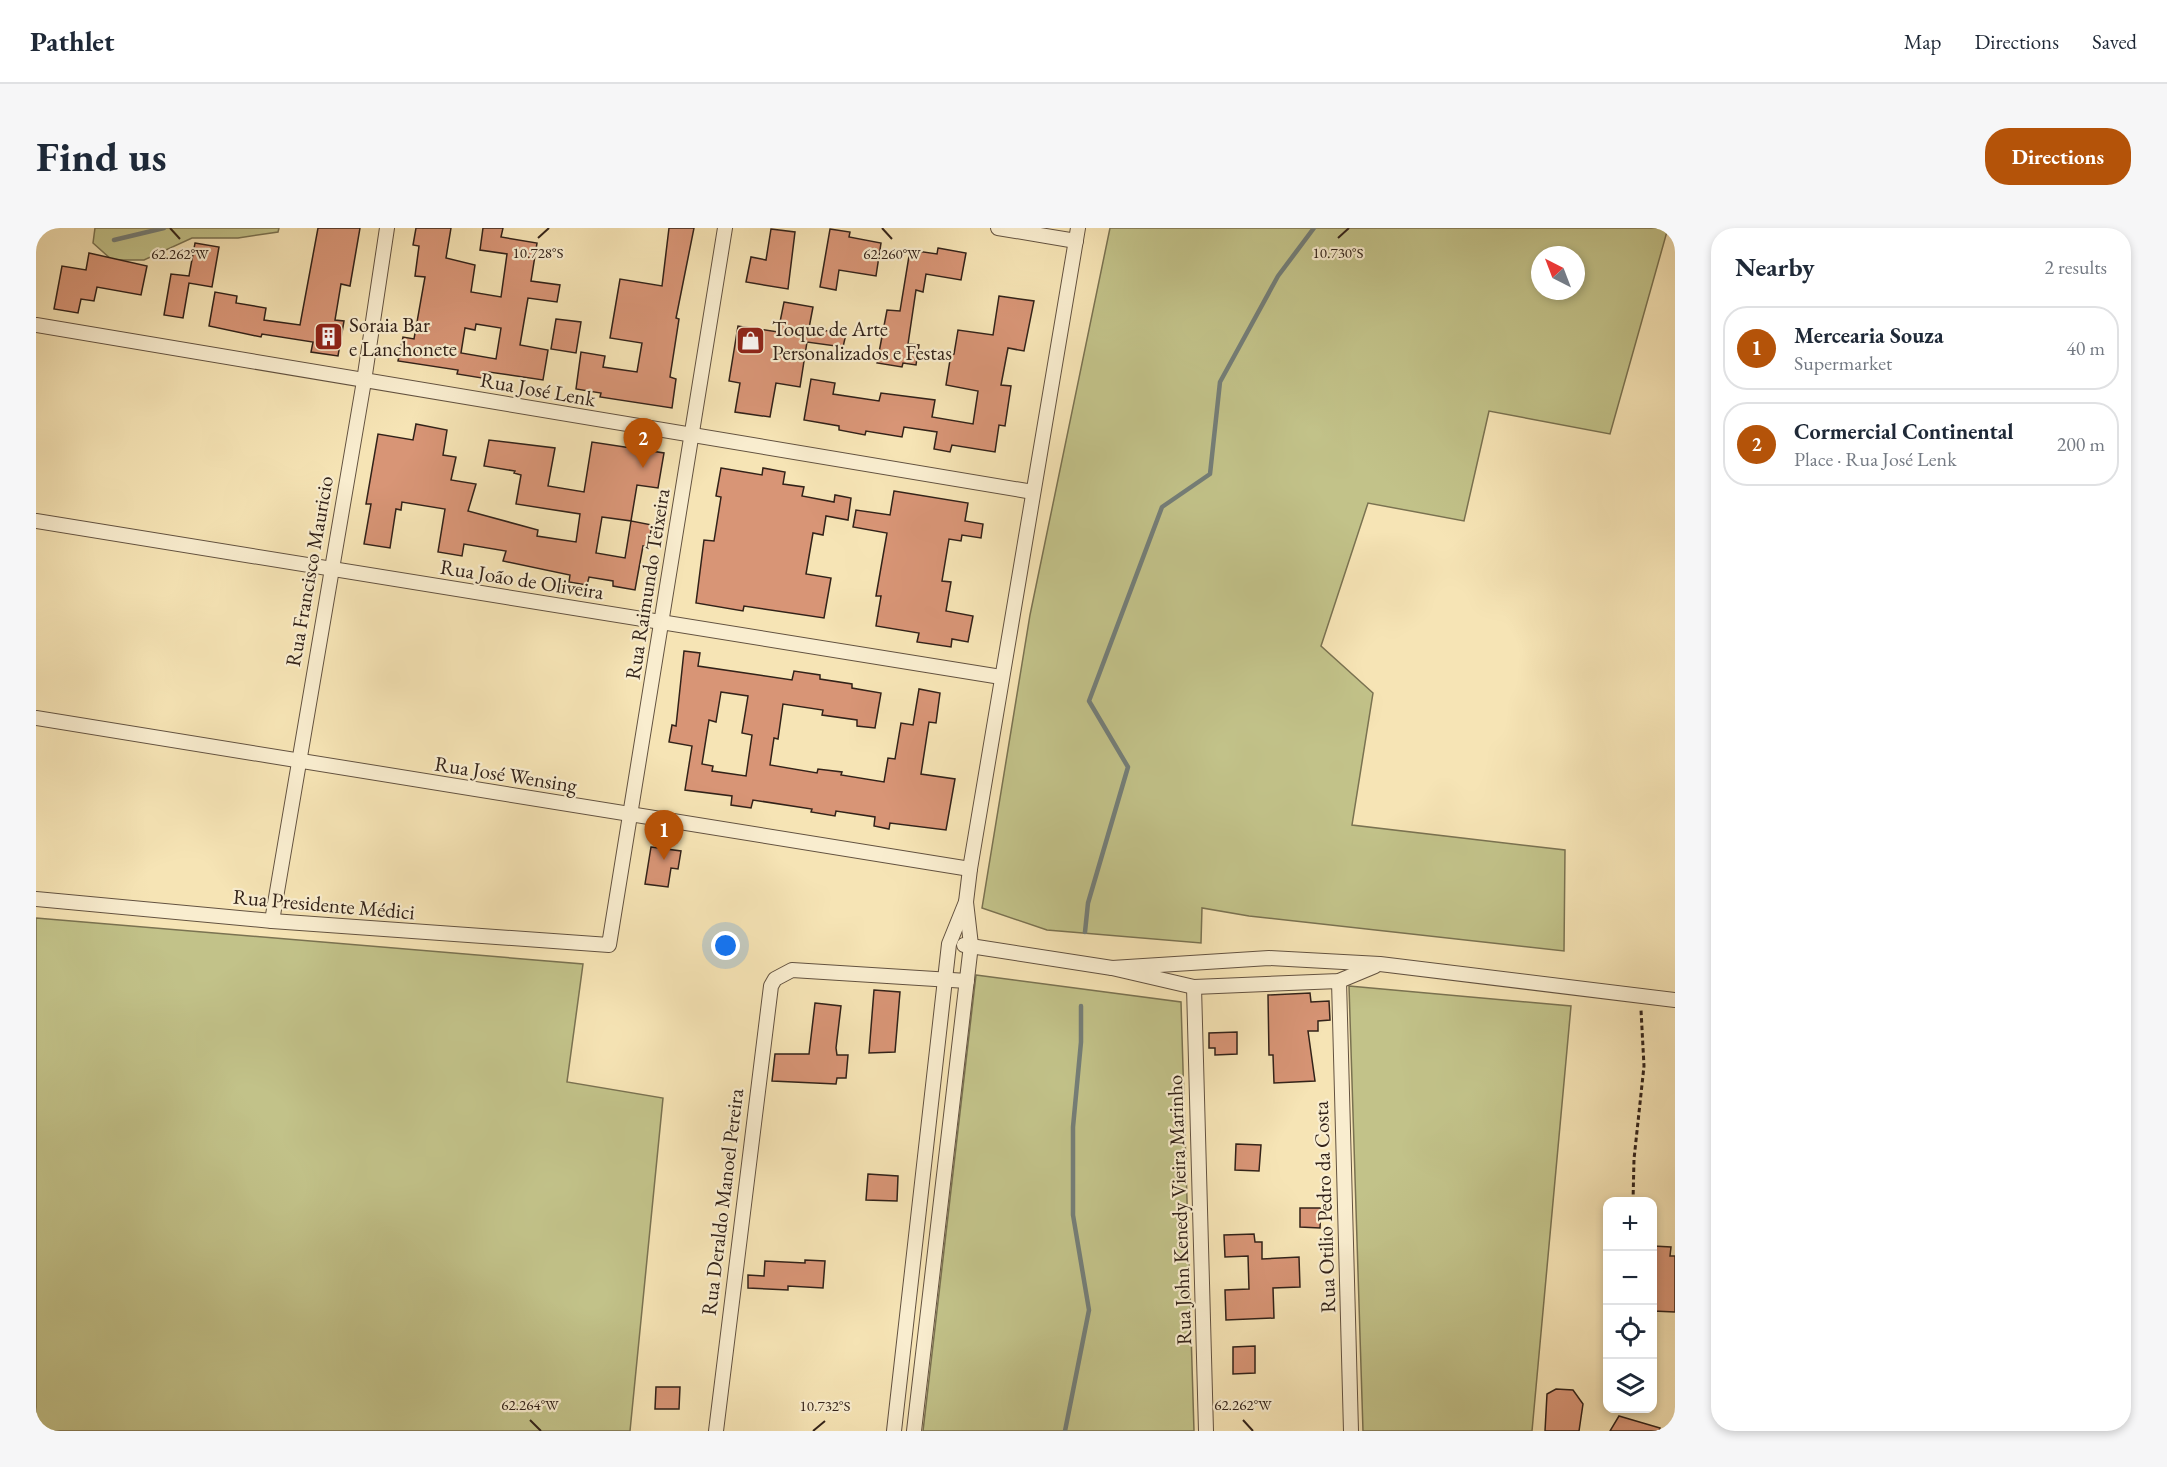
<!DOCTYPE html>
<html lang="en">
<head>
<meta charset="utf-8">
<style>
  :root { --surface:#fff; --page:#f6f6f7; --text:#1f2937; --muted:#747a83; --line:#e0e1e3; --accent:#b45309 }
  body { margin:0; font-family:"EB Garamond",serif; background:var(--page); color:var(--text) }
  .controls { position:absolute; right:18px; bottom:18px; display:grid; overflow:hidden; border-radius:12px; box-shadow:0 3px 9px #0003 }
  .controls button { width:54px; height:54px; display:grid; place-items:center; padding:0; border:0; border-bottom:2px solid var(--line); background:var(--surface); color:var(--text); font:30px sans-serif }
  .compass { position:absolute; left:1495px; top:18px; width:54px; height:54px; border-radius:50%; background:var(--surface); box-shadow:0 3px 9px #0003; rotate:318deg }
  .you { position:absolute; left:690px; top:718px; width:21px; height:21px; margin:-15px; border:4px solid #fff; border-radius:50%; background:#1a73e8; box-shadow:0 0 0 9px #1a73e833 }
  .badge { display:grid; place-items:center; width:39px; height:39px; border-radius:50%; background:var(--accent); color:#fff; font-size:20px; font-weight:700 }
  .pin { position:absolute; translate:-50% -50px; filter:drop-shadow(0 2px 3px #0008) }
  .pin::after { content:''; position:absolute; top:32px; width:21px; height:18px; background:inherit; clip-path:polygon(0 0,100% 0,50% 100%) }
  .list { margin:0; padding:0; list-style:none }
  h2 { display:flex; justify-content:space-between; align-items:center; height:78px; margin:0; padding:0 24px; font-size:26px }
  h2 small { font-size:20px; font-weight:400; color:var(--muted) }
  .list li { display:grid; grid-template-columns:39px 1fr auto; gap:18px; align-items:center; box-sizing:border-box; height:84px; margin:0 12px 12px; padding:0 12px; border:2px solid var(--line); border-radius:24px }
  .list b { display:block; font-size:22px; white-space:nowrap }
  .list p { margin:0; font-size:20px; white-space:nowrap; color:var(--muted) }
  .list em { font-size:20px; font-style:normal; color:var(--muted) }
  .icon { flex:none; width:33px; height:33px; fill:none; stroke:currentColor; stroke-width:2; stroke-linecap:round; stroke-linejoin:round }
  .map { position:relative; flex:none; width:1639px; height:1203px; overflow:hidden; border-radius:24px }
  header { display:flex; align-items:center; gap:36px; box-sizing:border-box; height:84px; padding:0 30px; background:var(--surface); border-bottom:2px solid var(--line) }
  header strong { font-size:28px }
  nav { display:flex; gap:33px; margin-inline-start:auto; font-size:21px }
  .intro { display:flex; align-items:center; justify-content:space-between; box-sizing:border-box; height:144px; padding:0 36px }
  h1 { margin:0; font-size:42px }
  .button { padding:15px 27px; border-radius:24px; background:var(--accent); color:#fff; font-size:21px; font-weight:700 }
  main { display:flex; gap:36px; padding:0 36px }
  aside { flex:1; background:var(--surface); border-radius:24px; box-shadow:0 3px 9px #0003 }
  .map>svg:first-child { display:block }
  .green { fill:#c2c289; stroke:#7a7251; stroke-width:1.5; fill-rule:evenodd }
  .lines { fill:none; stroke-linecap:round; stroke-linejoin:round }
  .stream { stroke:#747e78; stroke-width:4.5 }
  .building { fill:#d89576; stroke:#322219; stroke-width:1.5; fill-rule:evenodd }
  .street-casing { stroke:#635240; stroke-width:16 }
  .path { stroke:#322219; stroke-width:3; stroke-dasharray:4.5 3; stroke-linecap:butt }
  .street { stroke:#f9edcf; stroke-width:14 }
  .ticks { fill:none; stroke:#322219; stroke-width:2 }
  .labels { text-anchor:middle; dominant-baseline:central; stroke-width:4.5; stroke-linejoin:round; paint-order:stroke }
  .poi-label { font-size:21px; fill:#322219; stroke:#f9edcf; text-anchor:start }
  .street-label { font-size:21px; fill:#322219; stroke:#f9edcf }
  .ticks-label { font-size:15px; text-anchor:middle; fill:#322219; stroke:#f9edcf; stroke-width:4.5; stroke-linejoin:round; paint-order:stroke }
</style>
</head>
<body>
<header>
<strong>Pathlet</strong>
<nav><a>Map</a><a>Directions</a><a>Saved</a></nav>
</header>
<div class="intro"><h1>Find us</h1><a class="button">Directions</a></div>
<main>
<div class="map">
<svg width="1639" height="1203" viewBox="0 0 1639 1203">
  <rect width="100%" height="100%" fill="#f6e4b5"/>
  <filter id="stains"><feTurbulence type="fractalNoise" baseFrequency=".00333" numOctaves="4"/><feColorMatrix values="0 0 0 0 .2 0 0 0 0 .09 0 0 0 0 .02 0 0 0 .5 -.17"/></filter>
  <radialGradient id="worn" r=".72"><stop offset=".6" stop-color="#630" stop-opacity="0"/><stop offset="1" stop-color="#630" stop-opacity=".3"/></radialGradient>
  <g class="green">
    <polygon points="59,0 243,0 242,4 202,10 156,10 108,32 76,32 57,15"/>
    <path d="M1074,0H1632L1574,206L1453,183L1428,293L1332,275L1285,418L1337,465L1316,597L1529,622L1528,723L1213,688L1166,680L1165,715L1011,702L946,680L994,387ZM1504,27H1540V63H1504Z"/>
    <polygon points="0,690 547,736 531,854 627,870 594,1203 0,1203"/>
    <polygon points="940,747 1145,774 1158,1203 887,1203"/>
    <polygon points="1313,758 1535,778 1496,1203 1327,1203"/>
  </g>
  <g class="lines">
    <g class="stream">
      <polyline points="78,12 128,0"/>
      <polyline points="1049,704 1052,675 1092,539 1053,473 1126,279 1174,246 1184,154 1242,48 1278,0"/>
      <polyline points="1029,1203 1053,1082 1037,987 1037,899 1045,814 1045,778"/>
    </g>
  </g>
  <g class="building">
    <polygon points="282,0 324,0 314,58 305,56 299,92 308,93 302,128 275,124 277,114 226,106 225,109 173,98 179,64 201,68 200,75 230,80 228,92 264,97"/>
    <path d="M380,0H415L410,30L439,37L435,64L465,69L471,26L444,22L447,0H467L465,9L501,15L495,53L524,57L521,74L492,70L484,117L512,122L507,152L453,144L452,151L421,146L422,142L362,133L367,109L378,111L389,49L379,48L383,18L377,17ZM440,96L465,100L460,131L425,125L429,100L439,102Z"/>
    <polygon points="633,0 658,0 640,90 643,91 634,149 640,151 636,180 564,169 565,165 540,161 545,124 569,128 567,139 601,144 606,115 574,110 584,51 626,58"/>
    <polygon points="735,1 759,4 752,61 710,54 715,29 730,32"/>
    <polygon points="794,1 814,4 813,9 845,15 840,48 803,42 800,62 784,59"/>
    <polygon points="159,15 183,19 176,59 153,55 147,90 128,87 135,46 153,48"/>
    <polygon points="902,20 930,25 925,52 890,46 887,64 880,62 872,116 883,117 880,137 867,135 866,139 841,135 851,82 864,83 874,22 901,26"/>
    <polygon points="53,25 111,38 105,67 61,59 58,73 45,71 42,85 18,81 26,38 50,42"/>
    <polygon points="963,68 998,73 988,123 972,120 965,157 975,158 969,198 963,197 959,224 916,217 914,224 898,221 901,204 868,199 866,209 830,203 829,207 803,202 803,198 768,192 775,151 799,155 797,166 843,173 845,165 899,172 896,189 937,196 942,163 910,157 915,126 918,126 922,102 957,107"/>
    <polygon points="748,74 777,79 773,100 810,106 807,119 771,114 764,159 740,155 734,189 699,184 704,155 693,153 702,98 742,104"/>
    <polygon points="520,91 545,94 540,125 515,121"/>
    <path d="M380,196L411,202L407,227L420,229L415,252L440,256L432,283L502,302L501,308L540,314L544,286L480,276L485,247L478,245L479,243L448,238L453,212L519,220L512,258L548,264L556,214L628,225L622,260L601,257L595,293L616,297L612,319L607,318L599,362L577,358V353L553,349L551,357L533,354L534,347L467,333L470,323L428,316L426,328L402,324L409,281L366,274L365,282L360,281L354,320L328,316L335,276H330L342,206L377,212ZM566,289L595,293L589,330L560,325Z"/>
    <polygon points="685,240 726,247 727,240 749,244 747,256 768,259 766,268 798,274 799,267 815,270 812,292 790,288 787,307 777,305 770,346 795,350 788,390 708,378 707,383 660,375 668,312 678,313 685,269 680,268"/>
    <polygon points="858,263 932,275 929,293 947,296 945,310 926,307 925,313 913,311 906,353 915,354 910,383 937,388 932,414 916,411 915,419 881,414 883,405 840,398 845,368 840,368 851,305 817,299 820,282 854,287"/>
    <path d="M648,423L664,425L662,438L756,452L758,443L784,447V451L816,456V460L845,465L839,500L821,498V492L786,487L787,482L747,476L742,511L738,510L734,537L781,545L782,541L806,544L805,547L848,554L852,530L859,531L865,495L877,497L883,461L904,465L900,495L893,494L885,546L919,551L910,602L854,595L853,601L838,598L839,589L800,583L799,588L775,584L776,581L717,572L715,580L695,577L696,568L649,562L656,518L633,514L636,497L640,498ZM685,464L712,468L706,505L716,507L710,548L676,543L677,538L666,536L673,492L680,494Z"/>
    <polygon points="615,619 645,623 642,641 635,640 632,659 609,656"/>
    <polygon points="838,762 864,764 859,824 833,825"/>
    <polygon points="1274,765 1275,774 1293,773 1294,792 1282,793 1282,803 1272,803 1279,853 1238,855 1237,827 1233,827 1232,767"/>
    <polygon points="779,775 805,778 800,820 801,827 812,827 810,850 801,850 800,856 736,853 739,826 773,826"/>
    <polygon points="1201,804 1201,826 1179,827 1179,820 1173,820 1173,805"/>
    <polygon points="1200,916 1225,917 1223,943 1199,942"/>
    <polygon points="832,946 862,948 861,973 830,972"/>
    <polygon points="1264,980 1285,980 1284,1000 1264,999"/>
    <polygon points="1218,1006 1219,1014 1226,1014 1226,1031 1263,1029 1264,1059 1237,1060 1238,1090 1190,1092 1189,1062 1213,1061 1212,1028 1189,1029 1188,1007"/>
    <polygon points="1617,1018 1635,1019 1634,1028 1639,1028 1639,1084 1617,1083"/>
    <polygon points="769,1032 789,1033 787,1060 752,1058 752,1062 712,1060 712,1047 728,1048 729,1033 769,1035"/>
    <polygon points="1219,1118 1219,1145 1197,1146 1197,1119"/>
    <polygon points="620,1159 644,1159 643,1181 619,1181"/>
    <polygon points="1520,1161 1537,1162 1547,1176 1543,1203 1509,1203 1511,1166"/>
    <polygon points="1583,1188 1624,1200 1623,1203 1574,1203"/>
  </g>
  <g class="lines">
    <defs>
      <g id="street">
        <polyline points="962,0 1040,13"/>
        <polyline points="0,97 997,264"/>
        <polyline points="0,293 965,449"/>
        <polyline points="0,490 934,641"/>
        <polyline points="0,671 236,693 573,717 689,0"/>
        <polyline points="236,693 328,153 351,0"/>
        <polyline points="928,717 1076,740 1158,759 1303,753 1339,738"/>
        <polyline points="1076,740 1233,730 1344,736 1639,772"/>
        <polyline points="1303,753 1315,1203"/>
        <polyline points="1158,759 1170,1203"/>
        <polyline points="680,1203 735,758 739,751 756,742 931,753"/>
        <polyline points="858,1203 913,716 930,674"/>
        <polyline points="878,1203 935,717 930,674 934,641 1042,0"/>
      </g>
    </defs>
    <use href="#street" class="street-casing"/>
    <g class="path">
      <polyline points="1597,974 1598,931 1608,838 1605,782"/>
      <polyline points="1612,1180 1612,1181"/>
    </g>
    <use href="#street" class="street"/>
  </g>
  <path class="ticks" d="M134,0L144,11M846,0L856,11M502,10L513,0M1302,10L1313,0M494,1192L505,1203M1207,1192L1217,1203M777,1203L789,1193"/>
  <defs>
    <symbol id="building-square" viewBox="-11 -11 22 22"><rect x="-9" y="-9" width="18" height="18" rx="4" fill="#8f2418" stroke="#f9edcf"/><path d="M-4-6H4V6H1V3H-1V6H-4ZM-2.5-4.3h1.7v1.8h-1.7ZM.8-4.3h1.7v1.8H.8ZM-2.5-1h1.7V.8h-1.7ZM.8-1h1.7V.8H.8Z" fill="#fff"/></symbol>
    <symbol id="shop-square" viewBox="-11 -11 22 22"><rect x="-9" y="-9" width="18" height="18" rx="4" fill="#8f2418" stroke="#f9edcf"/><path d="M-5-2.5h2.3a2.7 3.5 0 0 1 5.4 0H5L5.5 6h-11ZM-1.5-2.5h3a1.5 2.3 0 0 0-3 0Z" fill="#fff"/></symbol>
  </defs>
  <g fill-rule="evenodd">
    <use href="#building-square" x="276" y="92" width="33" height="33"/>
    <use href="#shop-square" x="698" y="96" width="33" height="33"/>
  </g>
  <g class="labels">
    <g class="poi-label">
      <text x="313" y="96">Soraia Bar<tspan x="313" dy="24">e Lanchonete</tspan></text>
      <text x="736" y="100">Toque de Arte<tspan x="736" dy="24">Personalizados e Festas</tspan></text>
    </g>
    <g class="street-label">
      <text transform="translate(502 161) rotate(10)">Rua José Lenk</text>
      <text transform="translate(273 343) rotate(-80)">Rua Francisco Mauricio</text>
      <text transform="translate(486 351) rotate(9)">Rua João de Oliveira</text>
      <text transform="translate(611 356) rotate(-81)">Rua Raimundo Teixeira</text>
      <text transform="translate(470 546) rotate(9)">Rua José Wensing</text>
      <text transform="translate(288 676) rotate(5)">Rua Presidente Médici</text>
      <text transform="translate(686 974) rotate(-83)">Rua Deraldo Manoel Pereira</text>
      <text transform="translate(1288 979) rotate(-92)">Rua Otilio Pedro da Costa</text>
      <text transform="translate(1143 982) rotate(-92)">Rua John Kenedy Vieira Marinho</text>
    </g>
  </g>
  <g class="ticks-label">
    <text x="1302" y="30">10.730°S</text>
    <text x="502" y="30">10.728°S</text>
    <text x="144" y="31">62.262°W</text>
    <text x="856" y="31">62.260°W</text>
    <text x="494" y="1182">62.264°W</text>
    <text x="1207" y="1182">62.262°W</text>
    <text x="789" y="1183">10.732°S</text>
  </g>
  <rect width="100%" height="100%" filter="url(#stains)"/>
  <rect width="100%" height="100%" fill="url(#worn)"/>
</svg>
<div class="controls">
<button>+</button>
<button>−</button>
<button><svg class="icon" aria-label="locate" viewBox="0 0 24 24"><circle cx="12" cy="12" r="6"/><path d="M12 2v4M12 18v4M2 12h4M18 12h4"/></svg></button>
<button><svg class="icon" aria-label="layers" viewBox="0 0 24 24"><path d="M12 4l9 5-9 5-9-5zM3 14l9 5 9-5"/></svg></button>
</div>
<svg class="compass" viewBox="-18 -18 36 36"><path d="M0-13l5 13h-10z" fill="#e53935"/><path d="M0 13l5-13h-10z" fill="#747a83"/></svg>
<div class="you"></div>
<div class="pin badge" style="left:628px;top:632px">1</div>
<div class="pin badge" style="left:607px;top:240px">2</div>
</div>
<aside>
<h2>Nearby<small>2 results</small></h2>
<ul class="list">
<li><span class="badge">1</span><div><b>Mercearia Souza</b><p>Supermarket</p></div><em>40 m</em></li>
<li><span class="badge">2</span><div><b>Cormercial Continental</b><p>Place · Rua José Lenk</p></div><em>200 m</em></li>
</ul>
</aside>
</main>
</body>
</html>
